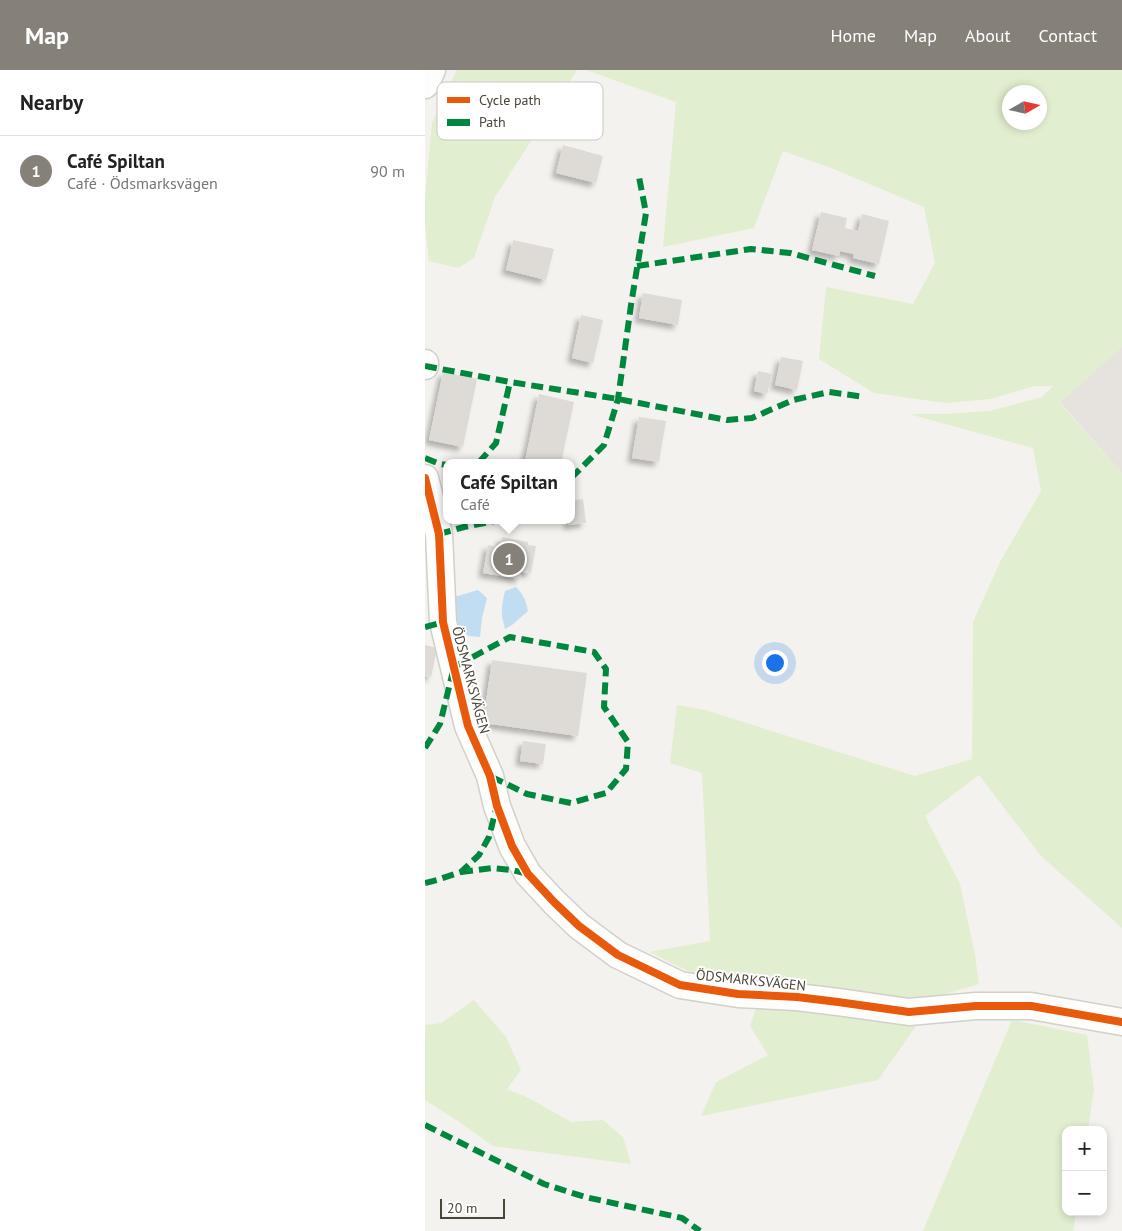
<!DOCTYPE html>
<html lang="en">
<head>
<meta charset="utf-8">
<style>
  :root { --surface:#fff; --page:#f2f2f2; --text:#222; --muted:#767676; --line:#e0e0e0; --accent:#868178 }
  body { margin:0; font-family:"PT Sans",sans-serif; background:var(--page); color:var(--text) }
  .controls { position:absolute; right:15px; bottom:15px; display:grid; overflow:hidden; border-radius:10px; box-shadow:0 2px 8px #0003 }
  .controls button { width:45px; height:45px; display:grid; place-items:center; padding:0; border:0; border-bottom:1px solid var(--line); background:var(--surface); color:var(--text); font:25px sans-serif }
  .compass { position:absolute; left:577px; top:15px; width:45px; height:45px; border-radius:50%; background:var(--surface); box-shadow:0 2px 8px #0003; rotate:81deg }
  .scale { position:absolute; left:15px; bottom:12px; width:65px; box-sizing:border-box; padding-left:5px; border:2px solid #4b4439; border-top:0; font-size:14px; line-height:18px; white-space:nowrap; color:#4b4439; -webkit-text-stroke:4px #fff; paint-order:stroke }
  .you { position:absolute; left:349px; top:592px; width:18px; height:18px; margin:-12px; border:4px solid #fff; border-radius:50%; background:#1a73e8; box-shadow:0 0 0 8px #1a73e833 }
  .badge { display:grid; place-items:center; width:32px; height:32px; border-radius:50%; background:var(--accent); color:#fff; font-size:16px; font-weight:700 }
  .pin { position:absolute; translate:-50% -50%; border:2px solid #fff; box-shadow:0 1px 5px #0006 }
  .popup { position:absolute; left:18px; top:389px; width:132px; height:65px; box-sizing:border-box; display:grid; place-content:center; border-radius:10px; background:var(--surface); filter:drop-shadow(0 1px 4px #0005); font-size:16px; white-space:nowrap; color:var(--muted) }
  .popup b { font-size:19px; color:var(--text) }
  .popup::after { content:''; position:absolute; left:50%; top:100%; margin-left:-10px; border:10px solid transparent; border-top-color:var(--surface) }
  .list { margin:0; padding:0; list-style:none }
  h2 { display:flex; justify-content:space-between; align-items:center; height:65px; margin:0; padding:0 20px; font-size:21px }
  h2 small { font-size:16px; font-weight:400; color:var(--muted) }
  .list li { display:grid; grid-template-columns:32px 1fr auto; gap:15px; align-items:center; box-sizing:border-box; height:70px; padding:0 20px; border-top:1px solid var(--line) }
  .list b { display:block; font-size:19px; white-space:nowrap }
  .list p { margin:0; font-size:16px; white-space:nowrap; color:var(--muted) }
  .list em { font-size:16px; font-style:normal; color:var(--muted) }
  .map { position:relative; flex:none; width:697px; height:1161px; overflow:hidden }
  header { display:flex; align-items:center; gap:30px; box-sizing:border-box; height:70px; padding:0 25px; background:var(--accent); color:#fff }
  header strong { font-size:24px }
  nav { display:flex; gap:28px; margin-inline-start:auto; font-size:18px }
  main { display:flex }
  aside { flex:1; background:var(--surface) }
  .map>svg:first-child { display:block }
  .industrial { fill:#e6e2de }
  .green { fill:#e1eecf; fill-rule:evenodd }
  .water { fill:#c0ddf1 }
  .building { fill:#dedbd6; filter:url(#shadow) }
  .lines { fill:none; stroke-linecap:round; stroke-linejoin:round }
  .street-casing { stroke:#d2d0cb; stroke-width:29 }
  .street { stroke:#fdfdfc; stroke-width:26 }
  .quiet { stroke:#00873e; stroke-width:6; stroke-dasharray:12 6; stroke-linecap:butt }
  .cycleway-casing { stroke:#fff; stroke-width:11 }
  .cycleway { stroke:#e8590c; stroke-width:8 }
  .labels { text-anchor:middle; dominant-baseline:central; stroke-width:4; stroke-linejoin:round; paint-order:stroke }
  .street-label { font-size:14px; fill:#4b4439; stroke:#fff }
  .key { fill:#fff; stroke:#c9c7c4; stroke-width:1 }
  .key-label { font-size:14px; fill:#4b4439 }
</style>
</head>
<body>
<header>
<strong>Map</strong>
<nav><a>Home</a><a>Map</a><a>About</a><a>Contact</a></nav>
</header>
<main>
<aside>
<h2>Nearby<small></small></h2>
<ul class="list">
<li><span class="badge">1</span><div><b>Café Spiltan</b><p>Café · Ödsmarksvägen</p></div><em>90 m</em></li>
</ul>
</aside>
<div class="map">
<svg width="697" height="1161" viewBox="0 0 697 1161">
  <defs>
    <filter id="shadow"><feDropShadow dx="-4.5" dy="4.5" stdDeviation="2.5" flood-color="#0004"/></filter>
  </defs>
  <rect width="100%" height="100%" fill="#f4f2ee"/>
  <polygon class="industrial" points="697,277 697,403 635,332"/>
  <g class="green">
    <polygon points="32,0 152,0 70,127 49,188 33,198 4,191 0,153 0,128 7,53"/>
    <path d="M161,0H697V277L635,333L697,403V858L616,786L554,705L500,746L535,814L550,885L554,914L489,933L280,909L224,882L285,871L277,703L245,693L252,635L280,640L490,706L547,689L548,552L575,492L616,421L608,378L484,344H520L565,341L617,327L628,316H609L566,329L520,333L449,323L394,289L401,217L488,234L510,193L499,137L406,98L358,81L329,158L238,177L251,32ZM584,22H614V52H584Z"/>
    <polygon points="49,930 81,967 96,1000 82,1019 104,1028 146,1052 178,1050 198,1067 206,1094 68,1076 33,1051 0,1030 0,955 16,953"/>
    <polygon points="332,935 406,941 441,950 491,956 453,1010 276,1046 291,1012 343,985 325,956"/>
    <polygon points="587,950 662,965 669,1019 663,1060 641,1060 641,1142 651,1142 648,1161 498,1161"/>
  </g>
  <g class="water">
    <path d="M91,517C99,525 101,531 103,541L87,555L80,559C79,554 78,551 77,547C76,539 78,529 80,521Z"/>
    <polygon points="53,520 62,528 57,548 55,567 44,566 29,556 29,527"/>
  </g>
  <g class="building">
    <polygon points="138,75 178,86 171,113 131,103"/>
    <polygon points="396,142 422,148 420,158 433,161 437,144 464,151 454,194 428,188 429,184 415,181 414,186 387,180"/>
    <polygon points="88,170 129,179 121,210 81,200"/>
    <polygon points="218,223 257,230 253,255 214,248"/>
    <polygon points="156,245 178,250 168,293 147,288"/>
    <polygon points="356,287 378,291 372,320 350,315"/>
    <polygon points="333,301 347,304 342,324 329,321"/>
    <polygon points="18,302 52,309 38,377 4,370"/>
    <polygon points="114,324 149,332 136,393 110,393 100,391"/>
    <polygon points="214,347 241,351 234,392 207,388"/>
    <polygon points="158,429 161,453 143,455 143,450 146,450 146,431"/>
    <polygon points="77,467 103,472 103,475 111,476 106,503 96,502 95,509 58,503 63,475 75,477"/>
    <polygon points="0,575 12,578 6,607 0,606"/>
    <polygon points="67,590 162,603 153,666 58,653"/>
    <polygon points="98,671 121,674 118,694 95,691"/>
  </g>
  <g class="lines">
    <defs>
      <g id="street">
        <polyline points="0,15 7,0"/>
        <polyline points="0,293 0,296"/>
        <polyline points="0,408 14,464 18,552 43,656 65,706 72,736 87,776 103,804 129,832 154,856 193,885 255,915 313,924 372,927 413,932 484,942 551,936 606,936 697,952"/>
      </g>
    </defs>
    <use href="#street" class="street-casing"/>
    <use href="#street" class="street"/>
    <g class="quiet">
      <polyline points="212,196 326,179 365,183 450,206"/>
      <polyline points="0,296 85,312 193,329 302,350 327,348 368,330 404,322 440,327"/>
      <polyline points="0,388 15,394 22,395"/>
      <polyline points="55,393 56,390 71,373 85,312"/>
      <polyline points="146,408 179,375 193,329 206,235 221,143 214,107"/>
      <polyline points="14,464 39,457 75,450"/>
      <polyline points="0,557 18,552"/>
      <polyline points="0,678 15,654 29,597 85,567 169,582 181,599 179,637 203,672 201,699 181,723 146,733 102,724 65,706"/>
      <polyline points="36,802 67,798 87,800 103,804"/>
      <polyline points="0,813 12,810 36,802 54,785 64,767 71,739"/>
      <polyline points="0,1055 119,1114 160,1127 257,1148 275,1161"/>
    </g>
    <defs>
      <polyline id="cycleway" points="0,408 14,464 18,552 43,656 65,706 72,736 87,776 103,804 129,832 154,856 193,885 255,915 313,924 372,927 413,932 484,942 551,936 606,936 697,952"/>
    </defs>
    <use href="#cycleway" class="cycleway-casing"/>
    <use href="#cycleway" class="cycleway"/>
  </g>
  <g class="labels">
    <g class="street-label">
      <text transform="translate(46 610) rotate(75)">ÖDSMARKSVÄGEN</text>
      <text transform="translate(326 910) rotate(6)">ÖDSMARKSVÄGEN</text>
    </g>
  </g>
  <rect x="12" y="12" width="166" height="58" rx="8" class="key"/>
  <rect x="22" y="27" width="23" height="6" fill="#e8590c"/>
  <rect x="22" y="49" width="23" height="7" fill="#00873e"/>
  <g class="key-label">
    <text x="54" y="35">Cycle path</text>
    <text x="54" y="57">Path</text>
  </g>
</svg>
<div class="controls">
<button>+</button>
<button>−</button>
</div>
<svg class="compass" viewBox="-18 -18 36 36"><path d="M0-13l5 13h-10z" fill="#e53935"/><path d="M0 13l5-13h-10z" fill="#767676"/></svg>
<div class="scale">20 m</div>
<div class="you"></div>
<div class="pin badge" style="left:84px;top:489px">1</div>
<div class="popup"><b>Café Spiltan</b>Café</div>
</div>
</main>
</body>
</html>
